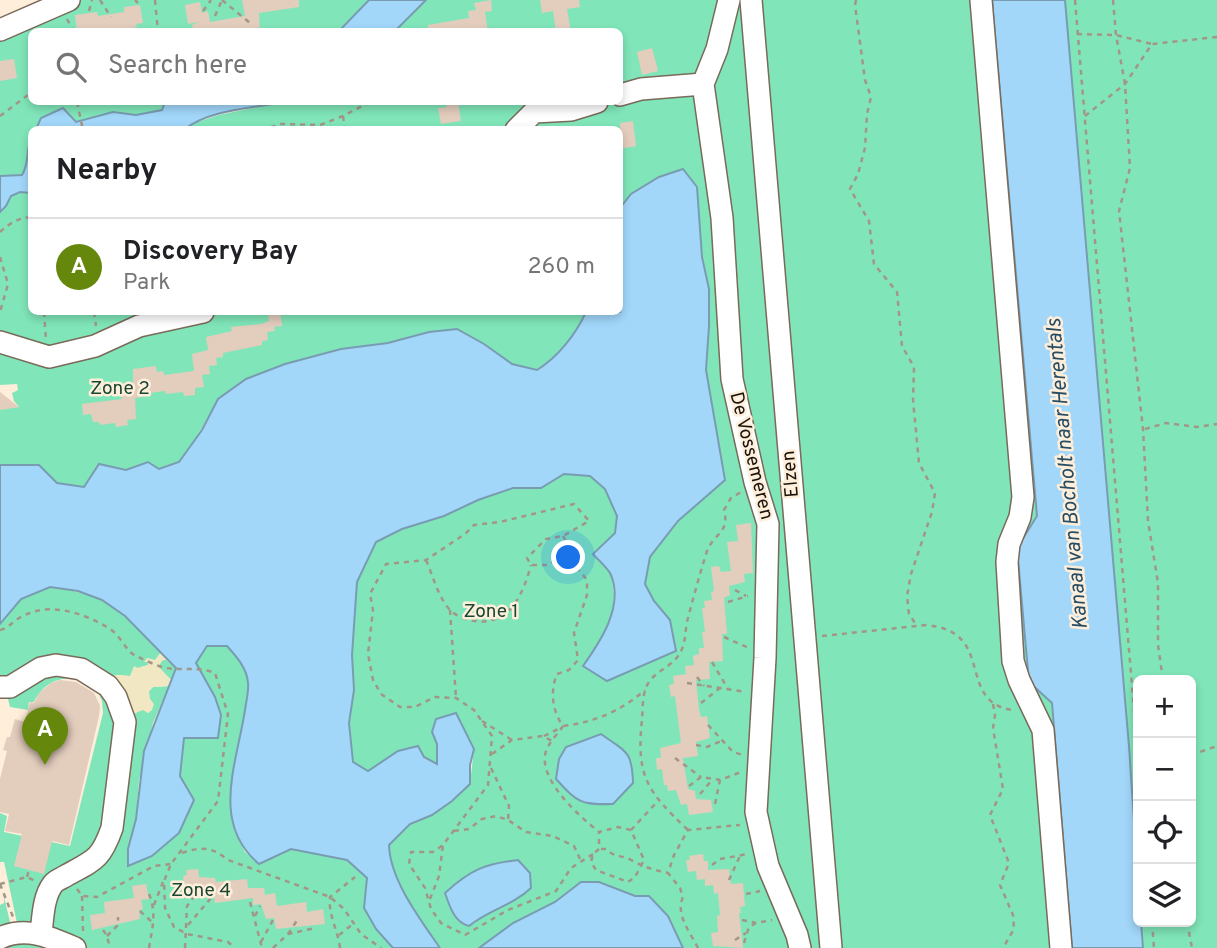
<!DOCTYPE html>
<html lang="en">
<head>
<meta charset="utf-8">
<style>
  :root { --surface:#fff; --page:#f2f2f2; --text:#202124; --muted:#757577; --line:#e0e0e0; --accent:#65880c }
  body { margin:0; font-family:Overpass,sans-serif; background:var(--page); color:var(--text) }
  .controls { position:absolute; right:21px; bottom:21px; display:grid; overflow:hidden; border-radius:10px; box-shadow:0 4px 10px #0003 }
  .controls button { width:63px; height:63px; display:grid; place-items:center; padding:0; border:0; border-bottom:2px solid var(--line); background:var(--surface); color:var(--text); font:35px sans-serif }
  .you { position:absolute; left:569px; top:558px; width:24px; height:24px; margin:-18px; border:5px solid #fff; border-radius:50%; background:#1a73e8; box-shadow:0 0 0 10px #1a73e833 }
  .badge { display:grid; place-items:center; width:46px; height:46px; border-radius:50%; background:var(--accent); color:#fff; font-size:23px; font-weight:700 }
  .pin { position:absolute; translate:-50% -58px; filter:drop-shadow(0 2px 4px #0008) }
  .pin::after { content:''; position:absolute; top:37px; width:24px; height:21px; background:inherit; clip-path:polygon(0 0,100% 0,50% 100%) }
  .list { margin:0; padding:0; list-style:none }
  h2 { display:flex; justify-content:space-between; align-items:center; height:91px; margin:0; padding:0 28px; font-size:30px }
  h2 small { font-size:23px; font-weight:400; color:var(--muted) }
  .list li { display:grid; grid-template-columns:46px 1fr auto; gap:21px; align-items:center; box-sizing:border-box; height:98px; padding:0 28px; border-top:2px solid var(--line) }
  .list b { display:block; font-size:26px; white-space:nowrap }
  .list p { margin:0; font-size:23px; white-space:nowrap; color:var(--muted) }
  .list em { font-size:23px; font-style:normal; color:var(--muted) }
  .icon { flex:none; width:38px; height:38px; fill:none; stroke:currentColor; stroke-width:2; stroke-linecap:round; stroke-linejoin:round }
  .map { position:relative; flex:none; width:1217px; height:948px; overflow:hidden }
  .search { position:absolute; background:var(--surface); box-shadow:0 4px 10px #0003; left:28px; top:28px; width:595px; height:77px; display:flex; align-items:center; gap:18px; box-sizing:border-box; padding:0 24px; border-radius:10px; color:var(--muted); font-size:26px }
  .panel { position:absolute; background:var(--surface); box-shadow:0 4px 10px #0003; left:28px; top:126px; width:595px; height:189px; border-radius:10px }
  .map>svg:first-child { display:block }
  .green { fill:#80e6b9; fill-rule:evenodd }
  .sand { fill:#f1e7c2 }
  .water { fill:#a2d7fa; stroke:#799cb3; stroke-width:2 }
  .building { fill:#e3cdbd }
  .lines { fill:none; stroke-linecap:round; stroke-linejoin:round }
  .minor-casing { stroke:#796a59; stroke-width:24 }
  .path { stroke:#a29687; stroke-width:2.5; stroke-dasharray:5 5; stroke-linecap:butt }
  .minor { stroke:#fff; stroke-width:21 }
  .labels { text-anchor:middle; dominant-baseline:central; stroke-width:5; stroke-linejoin:round; paint-order:stroke }
  .park-label { font-size:19px; fill:#184734; stroke:#ffeeda }
  .street-label { font-size:19px; fill:#1a140d; stroke:#ffeeda }
  .water-label { font-size:21px; font-style:italic; fill:#254d65; stroke:#ffeeda }
</style>
</head>
<body>
<div class="map">
<svg width="1217" height="948" viewBox="0 0 1217 948">
  <rect width="100%" height="100%" fill="#ffeeda"/>
  <g class="green">
    <polygon points="69,0 369,0 339,31 32,32 32,102 165,102 162,110 136,115 113,112 75,122 41,118 36,129 32,130 31,139 27,151 28,165 22,175 0,176 0,30"/>
    <path d="M426,0H744L824,948H683L668,916L635,896L599,882H581L555,902L513,923L479,948H440C420,919 390,880 389,844L410,824L432,815L452,801L470,784L474,749L455,714L432,732L437,744V764L424,757L368,771L352,762L349,723L354,690L352,655L357,582L376,542L402,529L444,516L478,500L513,488H541L564,474L590,476L605,489L617,516L611,574L614,594L612,615L606,634L583,666L670,620L654,601L645,584L650,557L678,521L725,480L706,370L709,326V289L702,257L697,187L631,194L620,208V130H185L194,123L219,115L282,102H620V32L395,31ZM502,862L503,906L486,913L490,866Z"/>
    <polygon points="758,0 976,0 1018,496 1008,652 1037,722 1058,948 838,948"/>
    <polygon points="985,0 992,0 1037,516 1017,549 1052,702 1072,948 1065,948 1048,755 1018,661 1010,564 1023,521"/>
    <polygon points="1065,0 1217,0 1217,948 1143,948 1141,922 1191,922 1191,680 1138,680 1138,881 1129,746"/>
    <path d="M20,192L31,193L32,312H586C576,335 557,357 536,370L512,364L484,344L457,329L429,332L388,343L341,349L218,399L188,453L179,462L159,469L148,462L126,470L99,464L84,487L57,483L39,465H0V409L19,407L14,401L12,393L18,390L17,384L0,385V212L6,206L11,196Z"/>
    <path d="M50,587C79,591 104,597 126,617C139,628 148,642 161,652L155,661L147,658L148,665L138,668L130,676L117,675L108,677L76,663L0,678V624L20,599Z"/>
    <polygon points="207,646 227,646 241,661 249,682 234,830 245,852 259,864 291,849 347,860 367,878 364,908 376,929 393,948 0,948 27,938 46,897 94,862 133,714 143,709 148,713 149,691 153,687 169,686 153,723 139,781 136,819 128,849 128,866 152,856 194,801 180,776 184,738 202,676 196,663"/>
    <polygon points="165,659 176,668 171,680 158,667 159,663"/>
    <path d="M41,672L71,678C53,679 42,686 34,702H29L28,710L10,707L8,699L24,683Z"/>
    <polygon points="103,686 121,722 101,847 54,879 31,927 17,923 4,862 0,862 0,813 7,816 4,832 70,846 103,713 102,701 96,687"/>
    <polygon points="4,897 11,926 0,934 0,905 4,903"/>
  </g>
  <polygon class="sand" points="161,652 168,660 162,660 159,667 171,680 169,686 153,687 149,691 150,699 154,704 152,710 148,713 143,710 133,714 108,677 117,675 130,676 134,666 138,668 148,665 149,662 144,662 147,658 155,660"/>
  <g class="water">
    <polygon points="369,0 426,0 395,31 339,31"/>
    <polygon points="992,0 1065,0 1129,746 1138,881 1138,922 1141,922 1143,948 1072,948 1052,703 1029,682 1017,548 1037,516"/>
    <path d="M165,102H282C252,109 210,109 185,129H36L41,118L63,108L76,122L113,112L136,115L162,110Z"/>
    <path d="M31,139V193L20,192L11,196L6,206L0,212V176L22,175C30,162 25,153 31,139Z"/>
    <path d="M683,169L697,187L702,257L709,289V326L706,370L725,480L678,521L650,557L645,584L654,601L670,620L676,651L607,681L583,666C600,642 624,607 611,575C608,568 598,560 593,554L615,533L617,516L605,489L590,476L564,474L541,488H513L478,500L444,516L402,529L376,542L357,582L352,655L354,690L349,723L353,762L368,771L398,751L418,746L424,757L437,764V744L432,732L436,719L456,713L474,749L470,765V784L452,801L432,815L410,824L389,845C390,880 420,919 440,948H393L376,929L364,908L367,878L347,860L291,849L259,864C210,823 237,763 245,710C246,702 249,691 248,683C247,668 236,656 227,646H207L196,663L215,697L221,715L218,738H184L180,776L194,800L179,833L152,856L128,866V849L136,819L144,751L176,668L125,616L102,600L78,591L50,587L21,599L0,624V465H39L57,483L84,487L99,464L126,470L148,462L159,469L179,462L202,430L218,399L246,379L285,364L341,349L388,343L429,332L457,329L484,344L512,364L537,370C558,357 576,334 586,312H620V208L631,194L659,177Z"/>
    <path d="M601,734C626,752 632,750 633,783L613,804C581,805 578,803 556,779L559,759L566,747Z"/>
    <path d="M518,860L530,873L531,888C512,906 490,909 469,926C454,922 450,907 445,893C470,870 484,864 518,860Z"/>
    <polygon points="581,882 599,882 635,896 649,896 668,916 683,948 479,948 513,923 555,902"/>
  </g>
  <g class="building">
    <polygon points="242,0 299,0 299,7 259,13 260,32 193,32 192,25 199,22 188,24 185,5 200,2 202,13 208,11 210,22 245,16"/>
    <polygon points="491,0 492,11 485,12 488,32 428,32 428,25 469,18 468,11 476,10 474,3"/>
    <polygon points="540,0 579,0 580,7 567,9 571,32 556,32 553,11 542,13"/>
    <polygon points="140,5 143,23 136,24 137,27 114,32 77,32 75,15 97,12 98,16 124,12 124,7"/>
    <polygon points="652,48 658,71 642,75 637,52"/>
    <polygon points="14,59 17,78 0,81 0,61"/>
    <polygon points="446,102 458,102 461,121 441,124 438,108 447,107"/>
    <polygon points="633,121 636,146 620,149 620,123"/>
    <polygon points="280,312 282,326 274,327 275,331 267,332 268,340 262,341 262,345 223,353 223,357 216,358 217,365 209,366 210,374 202,375 204,387 195,388 195,395 184,396 183,392 166,394 165,391 142,394 142,397 135,398 136,419 127,420 128,425 116,427 115,423 100,425 99,422 93,422 91,414 83,415 82,404 122,399 120,385 133,383 133,369 156,366 157,372 163,371 164,375 194,371 192,354 208,350 206,337 232,331 231,327 261,324 269,321 268,314"/>
    <polygon points="0,392 19,407 0,410"/>
    <polygon points="751,523 753,573 744,574 745,582 729,586 730,595 724,598 727,634 722,634 723,661 709,662 710,679 696,680 699,710 701,717 707,716 710,738 696,742 698,756 683,758 688,789 695,791 696,799 711,800 713,812 689,815 687,804 681,805 676,790 668,791 667,785 664,785 662,769 657,770 656,758 661,758 660,748 681,743 675,696 671,697 669,685 674,684 673,676 686,674 685,666 694,665 693,656 699,654 699,648 704,648 702,632 705,632 702,608 705,608 704,601 712,600 711,592 714,591 711,567 719,566 721,572 731,571 727,542 738,541 736,525"/>
    <polygon points="60,680 76,682 94,693 100,706 99,716 69,845 52,841 44,874 14,866 22,834 5,831 9,814 0,812 0,779 7,751 3,750 7,737 10,737 15,719 25,722 30,702 34,703 39,693 51,683"/>
    <polygon points="703,854 704,861 708,861 708,870 729,869 731,884 743,883 745,906 740,907 741,913 739,913 743,948 713,946 711,933 718,932 717,916 720,915 718,893 714,894 713,885 705,886 705,879 697,880 696,871 688,872 686,860 690,860 689,856"/>
    <polygon points="198,869 199,877 215,878 216,882 247,879 248,888 264,888 265,895 275,893 277,906 306,902 307,912 323,909 325,924 276,929 274,918 266,919 261,904 253,905 253,898 215,903 213,894 205,895 204,888 185,888 183,876 187,875 186,870"/>
    <polygon points="146,884 149,899 141,900 143,909 139,910 140,919 92,930 90,915 105,913 104,902 134,898 132,886"/>
  </g>
  <g class="lines">
    <defs>
      <g id="minor">
        <polyline points="729,0 717,49 703,84 722,218 732,379 755,482 768,524 765,658 756,812 768,866 797,935 800,948"/>
        <polyline points="751,0 831,948"/>
        <polyline points="981,0 1023,497 1020,517 1009,544 1007,562 1013,661 1019,680 1043,730 1061,948"/>
        <polyline points="0,30 69,0"/>
        <polyline points="620,95 641,89 703,84"/>
        <polyline points="516,130 534,112 571,110 597,102"/>
        <polyline points="0,342 49,357 95,346 139,326 203,312"/>
        <path d="M0,687H10L41,668L56,665L81,669L108,686L116,697L125,722L112,828C101,859 95,860 67,875C63,878 56,880 53,884C43,897 43,918 41,933"/>
        <path d="M0,938C26,926 50,937 75,948"/>
      </g>
    </defs>
    <use href="#minor" class="minor-casing"/>
    <g class="path">
      <polyline points="100,0 111,17"/>
      <polyline points="135,0 138,3"/>
      <polyline points="155,0 158,32"/>
      <polyline points="222,0 250,23"/>
      <polyline points="856,0 855,5 865,80 871,97 867,114 865,148 858,174 850,189 869,221 874,264 897,292 902,346 914,367 913,400 919,463 935,493 932,512 911,574 907,596 909,614 917,626"/>
      <polyline points="1075,0 1138,758"/>
      <polyline points="1113,0 1116,35 1125,84 1130,168 1119,211 1143,429 1148,521 1158,583 1158,645 1163,680"/>
      <polyline points="89,11 92,0"/>
      <polyline points="203,11 211,0"/>
      <polyline points="215,16 222,0"/>
      <polyline points="67,19 74,32"/>
      <polyline points="1077,34 1116,35 1152,44"/>
      <polyline points="77,102 83,130"/>
      <polyline points="0,116 32,92"/>
      <polyline points="343,116 345,130"/>
      <polyline points="1085,116 1125,84 1152,44 1217,37"/>
      <polyline points="261,130 281,124 320,125 343,116 370,102"/>
      <path d="M0,232C10,223 18,218 32,217"/>
      <polyline points="0,257 8,284 0,312"/>
      <polyline points="44,312 46,340"/>
      <polyline points="94,312 96,326"/>
      <polyline points="1145,429 1166,423 1197,427 1217,424"/>
      <polyline points="563,536 572,552"/>
      <path d="M426,560C433,576 438,597 450,610C456,616 467,620 475,621C510,626 523,594 531,565"/>
      <polyline points="735,590 746,596"/>
      <polyline points="728,602 748,596"/>
      <polyline points="450,610 456,698"/>
      <path d="M0,630C9,628 14,620 23,616C51,601 86,614 110,629C122,637 126,652 136,656C145,660 156,666 166,668C183,671 198,666 215,673L228,714L218,801L171,864L164,881L165,908L174,927L187,934L228,942L235,948"/>
      <path d="M822,636L926,625C997,631 955,701 1012,710"/>
      <polyline points="724,637 749,648"/>
      <polyline points="712,662 728,689"/>
      <polyline points="697,677 704,686"/>
      <polyline points="687,683 746,692"/>
      <polyline points="701,703 720,688"/>
      <polyline points="993,704 995,715 993,728 1003,789 990,815 1009,863 1000,885 1013,915 1014,929 1003,948"/>
      <polyline points="482,721 512,740"/>
      <polyline points="708,725 733,752 743,755"/>
      <path d="M563,726C557,735 547,744 545,755C541,782 579,816 598,831"/>
      <polyline points="544,736 560,728"/>
      <polyline points="696,745 707,747 721,741"/>
      <polyline points="492,754 512,740 543,736 552,741"/>
      <polyline points="1191,755 1217,746"/>
      <polyline points="675,758 701,777"/>
      <polyline points="491,768 509,806 508,820"/>
      <polyline points="689,786 701,777 720,780"/>
      <polyline points="700,794 713,779"/>
      <polyline points="715,804 720,780 741,772"/>
      <polyline points="631,830 618,827 599,832 599,849 593,854 591,862 596,870 628,882 635,877 644,860 631,830 658,801"/>
      <path d="M688,830C647,791 636,777 642,719C643,707 642,692 649,682C658,669 675,666 682,649C686,640 685,628 688,618C694,595 700,573 707,551C714,533 730,533 724,510L731,498L741,492"/>
      <polyline points="454,831 469,829 482,819 496,816 508,820 526,832 553,836 574,846 581,861"/>
      <path d="M601,849H606C617,859 620,854 631,860C644,867 653,870 668,873"/>
      <path d="M182,853C202,846 212,847 228,860L330,897L344,909L361,934L381,948"/>
      <path d="M593,854L571,868L556,891L508,910L465,935L441,923L431,909L425,888L409,864L411,852H433L443,845L488,785L492,736L474,710L456,698L435,697L415,707H400L381,694L373,680L368,654L373,610L370,594L386,564L426,560L465,534L474,525L500,522L574,504L589,521L563,536L546,539L527,558L531,565H548L573,552L575,565L587,580V595L574,633L578,660L569,670L557,674C550,691 552,711 563,726C595,722 621,711 645,690"/>
      <polyline points="712,865 720,859 748,854"/>
      <polyline points="27,877 29,870"/>
      <polyline points="729,880 740,856"/>
      <polyline points="0,884 27,877 35,881"/>
      <polyline points="0,884 13,917"/>
      <polyline points="77,889 82,896 97,897 154,866 171,864"/>
      <polyline points="746,894 760,891"/>
      <polyline points="82,896 83,931"/>
      <polyline points="430,899 439,876 443,845"/>
      <polyline points="250,902 262,948"/>
      <polyline points="154,905 163,882"/>
      <polyline points="140,911 153,923"/>
      <polyline points="255,916 260,906"/>
      <polyline points="742,920 756,923"/>
      <polyline points="1152,922 1154,948"/>
      <polyline points="1187,922 1192,948"/>
      <polyline points="188,925 211,898"/>
      <polyline points="103,930 107,936 110,948"/>
      <polyline points="288,934 298,919"/>
      <polyline points="339,935 353,924"/>
      <polyline points="107,936 118,925 118,917"/>
      <polyline points="735,940 746,933"/>
      <polyline points="261,942 273,920"/>
      <polyline points="744,943 749,927 756,923 772,920"/>
      <path d="M149,948C152,929 157,913 149,894"/>
      <polyline points="185,948 187,906 198,891"/>
      <polyline points="273,948 288,934 315,928"/>
      <path d="M340,948C338,930 328,915 330,897L355,877"/>
      <path d="M698,948C690,932 675,914 683,897L680,888L668,873L674,855L688,830L740,825"/>
    </g>
    <use href="#minor" class="minor"/>
  </g>
  <g class="labels">
    <g class="park-label">
      <text x="120" y="389">Zone 2</text>
      <text x="491" y="612">Zone 1</text>
      <text x="201" y="891">Zone 4</text>
    </g>
    <g class="street-label">
      <text transform="translate(751 456) rotate(76)">De Vossemeren</text>
      <text transform="translate(791 474) rotate(-95)">Elzen</text>
    </g>
    <g class="water-label">
      <text transform="translate(1068 474) rotate(-95)">Kanaal van Bocholt naar Herentals</text>
    </g>
  </g>
</svg>
<div class="controls">
<button>+</button>
<button>−</button>
<button><svg class="icon" aria-label="locate" viewBox="0 0 24 24"><circle cx="12" cy="12" r="6"/><path d="M12 2v4M12 18v4M2 12h4M18 12h4"/></svg></button>
<button><svg class="icon" aria-label="layers" viewBox="0 0 24 24"><path d="M12 4l9 5-9 5-9-5zM3 14l9 5 9-5"/></svg></button>
</div>
<div class="you"></div>
<div class="pin badge" style="left:45px;top:765px">A</div>
<div class="search"><svg class="icon" aria-label="search" viewBox="0 0 24 24"><circle cx="10" cy="10" r="6"/><path d="M15 15l6 6"/></svg>Search here</div>
<section class="panel">
<h2>Nearby<small></small></h2>
<ul class="list">
<li><span class="badge">A</span><div><b>Discovery Bay</b><p>Park</p></div><em>260 m</em></li>
</ul>
</section>
</div>
</body>
</html>
